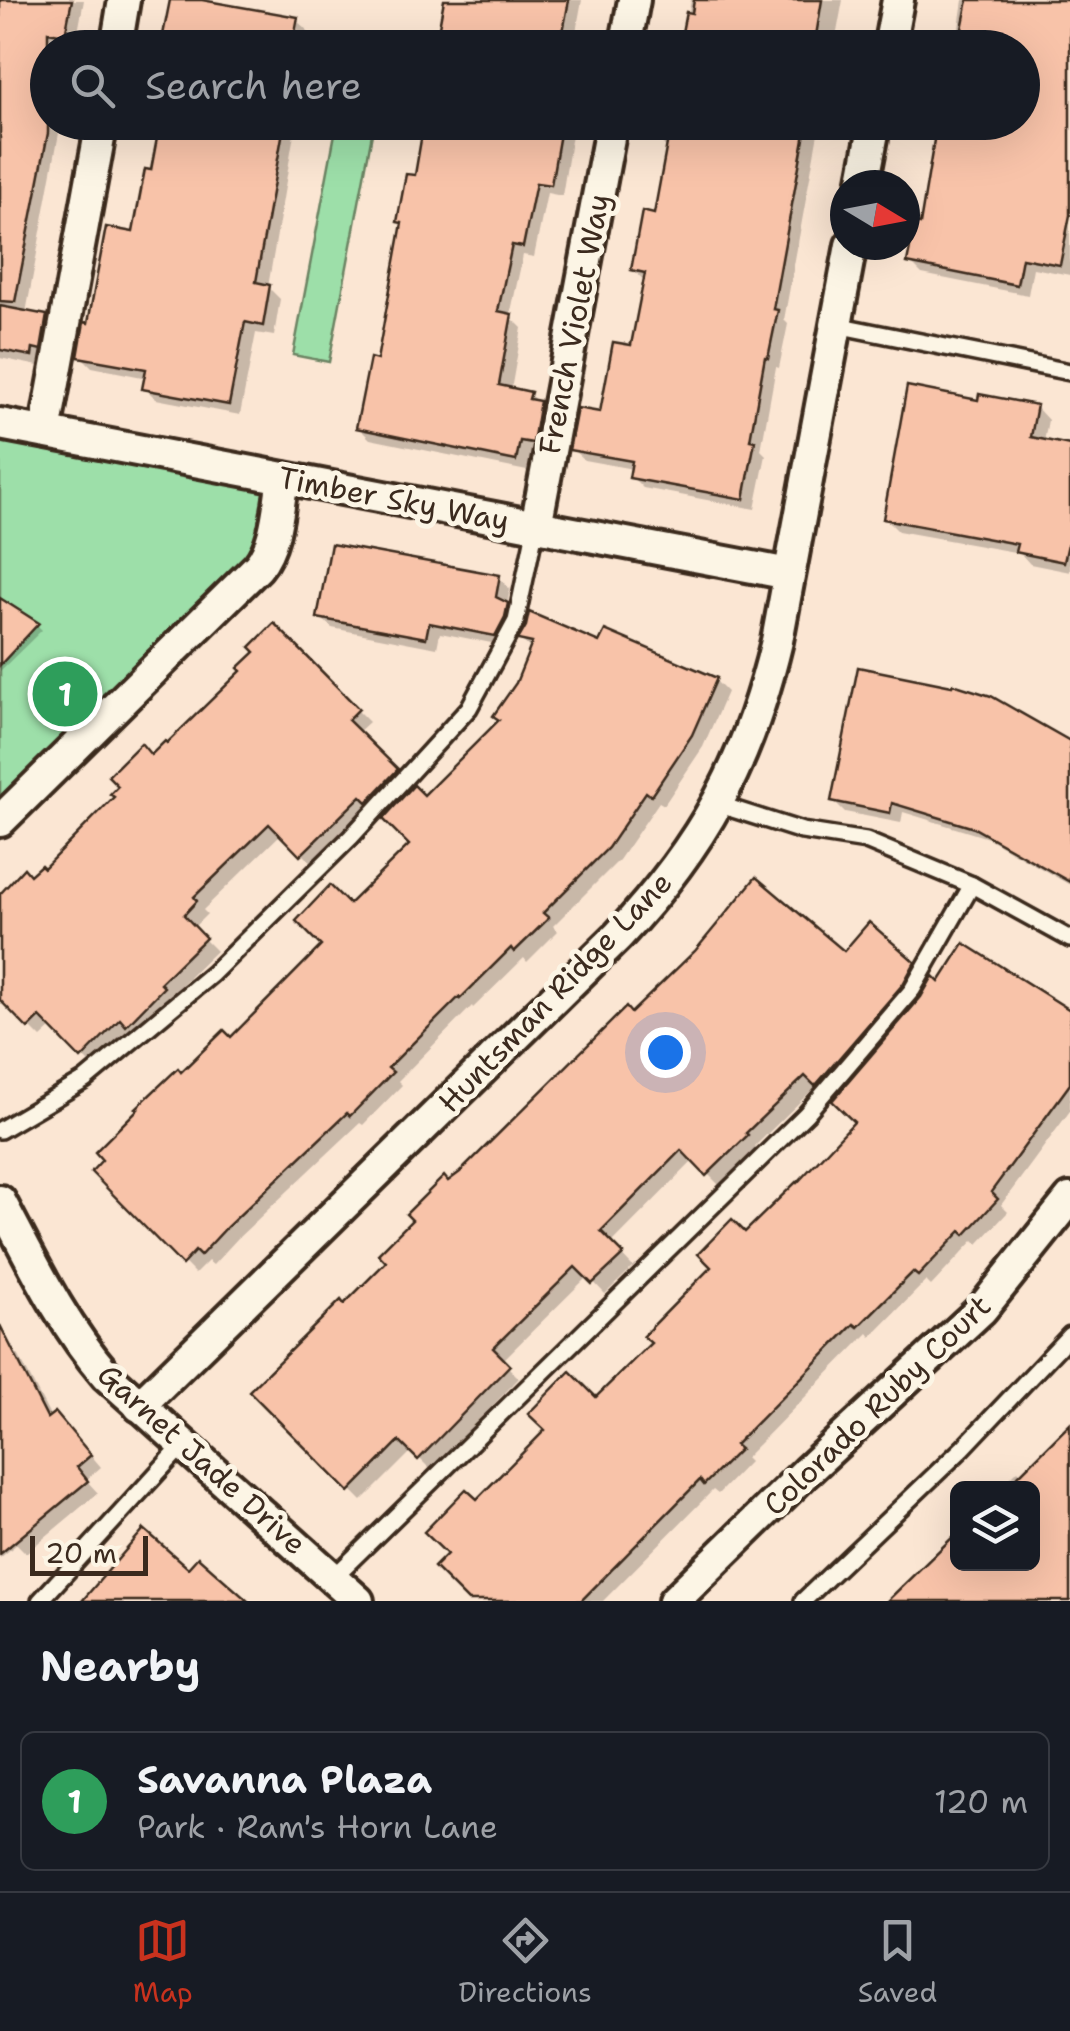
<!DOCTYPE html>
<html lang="en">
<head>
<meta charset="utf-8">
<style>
  :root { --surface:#171b24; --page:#242831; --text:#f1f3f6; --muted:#9ea1a6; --line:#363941; --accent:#c8321e }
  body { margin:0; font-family:"Shantell Sans",sans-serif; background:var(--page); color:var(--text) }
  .controls { position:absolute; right:30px; bottom:30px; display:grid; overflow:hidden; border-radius:15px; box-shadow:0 10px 40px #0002 }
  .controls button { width:90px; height:90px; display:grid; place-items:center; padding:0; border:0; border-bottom:2px solid var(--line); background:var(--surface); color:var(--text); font:50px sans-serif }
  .compass { position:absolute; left:830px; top:170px; width:90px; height:90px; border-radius:50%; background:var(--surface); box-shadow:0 10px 40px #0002; rotate:100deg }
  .scale { position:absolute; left:30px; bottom:25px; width:118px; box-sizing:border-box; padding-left:10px; border:5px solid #3b2a1e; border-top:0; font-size:28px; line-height:35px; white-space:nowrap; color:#3b2a1e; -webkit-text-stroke:8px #fcf5e5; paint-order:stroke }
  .you { position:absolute; left:665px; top:1052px; width:35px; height:35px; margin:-25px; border:8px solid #fff; border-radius:50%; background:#1a73e8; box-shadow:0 0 0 15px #1a73e833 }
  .badge { display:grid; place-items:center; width:65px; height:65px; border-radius:50%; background:var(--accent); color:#fff; font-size:32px; font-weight:700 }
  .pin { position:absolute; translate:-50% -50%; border:5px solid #fff; box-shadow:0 2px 10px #0006 }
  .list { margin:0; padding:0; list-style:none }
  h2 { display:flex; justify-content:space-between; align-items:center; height:130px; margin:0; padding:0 40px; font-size:42px }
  h2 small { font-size:32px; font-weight:400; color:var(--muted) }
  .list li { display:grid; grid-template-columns:65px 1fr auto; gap:30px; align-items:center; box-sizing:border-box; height:140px; margin:0 20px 20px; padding:0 20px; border:2px solid var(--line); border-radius:15px }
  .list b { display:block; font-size:38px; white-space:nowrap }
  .list p { margin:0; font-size:32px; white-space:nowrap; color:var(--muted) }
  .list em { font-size:32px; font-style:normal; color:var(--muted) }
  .icon { flex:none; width:55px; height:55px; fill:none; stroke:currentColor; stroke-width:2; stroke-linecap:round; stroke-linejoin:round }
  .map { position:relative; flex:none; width:1070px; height:1601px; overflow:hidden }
  .search { position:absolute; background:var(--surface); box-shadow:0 10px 40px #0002; left:30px; right:30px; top:30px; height:110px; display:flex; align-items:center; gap:25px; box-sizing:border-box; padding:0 35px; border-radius:55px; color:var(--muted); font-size:38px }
  .sheet { height:290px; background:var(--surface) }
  nav { display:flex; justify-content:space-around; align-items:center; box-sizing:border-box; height:140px; border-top:2px solid var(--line); background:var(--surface); font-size:28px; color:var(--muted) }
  nav a { display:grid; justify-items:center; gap:5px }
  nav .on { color:var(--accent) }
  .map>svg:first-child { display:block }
  .green { fill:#9ddfa9; stroke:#6c8464; stroke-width:2.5 }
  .shadow { fill:#0003 }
  .building { fill:#f8c3a9; stroke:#3b2a1e; stroke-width:2.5 }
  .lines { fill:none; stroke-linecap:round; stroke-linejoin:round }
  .lane-casing { stroke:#3b2a1e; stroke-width:22 }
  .street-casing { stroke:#3b2a1e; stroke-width:38 }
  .lane { stroke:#fcf5e5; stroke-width:15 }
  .street { stroke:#fcf5e5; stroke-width:30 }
  .labels { text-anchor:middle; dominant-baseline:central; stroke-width:10; stroke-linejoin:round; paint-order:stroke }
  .street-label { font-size:30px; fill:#3b2a1e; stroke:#fcf5e5 }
</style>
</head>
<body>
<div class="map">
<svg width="1070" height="1601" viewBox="0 0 1070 1601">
  <rect width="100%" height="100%" fill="#fbe6d3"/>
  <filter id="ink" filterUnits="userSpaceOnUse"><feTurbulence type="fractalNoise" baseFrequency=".01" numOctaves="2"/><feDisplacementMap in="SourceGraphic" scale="20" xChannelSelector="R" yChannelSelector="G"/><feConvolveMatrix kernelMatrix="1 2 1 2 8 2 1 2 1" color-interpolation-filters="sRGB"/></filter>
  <g filter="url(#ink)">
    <g class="green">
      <polygon points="337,123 374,123 329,362 293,355"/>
      <polygon points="0,424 283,478 272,539 0,821"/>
    </g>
    <g class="shadow">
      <polygon points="0,0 84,0 75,48 48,48 48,122 61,122 26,313 46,317 58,329 43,367 0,358"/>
      <polygon points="173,0 188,0 296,20 308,31 305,48 173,48 165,40"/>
      <polygon points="446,0 582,0 573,48 438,48"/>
      <polygon points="691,0 843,0 834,48 682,48"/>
      <polygon points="963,0 1070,0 1070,275 1033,268 1028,295 922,274 910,262 921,227 1022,122 1022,48 956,48"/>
      <polygon points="163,122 296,122 268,287 280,299 274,336 256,333 240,415 156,399 145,388 147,378 92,367 81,356 90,326 135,235 153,173"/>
      <polygon points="426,122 574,122 562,196 547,193 534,257 523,255 510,316 522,328 511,390 529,394 551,415 544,453 532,451 527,471 370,439 358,427 379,363 404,225 400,221 417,178"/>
      <polygon points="661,122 820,122 784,320 788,324 779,368 776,367 761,450 766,455 755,509 643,488 632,477 633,469 584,460 572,449 602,415 633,348 646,282 633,270 656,217 668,149 658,139"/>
      <polygon points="980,402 1036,407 1048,420 1044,442 1070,447 1070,572 1030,564 1020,553 898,531 885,518"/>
      <polygon points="498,577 510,589 507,605 519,617 507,646 440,633 437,648 332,628 320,617"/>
      <polygon points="0,615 37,625 42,630 0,671"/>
      <polygon points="274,627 369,722 357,733 407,782 314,865 282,833 203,910 207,914 193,928 216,951 170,996 174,1000 139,1035 133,1029 94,1068 53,1027 41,1038 0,997 0,903 30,878 44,871 151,758 167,747 245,671"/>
      <polygon points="521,640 601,645 715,680 727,692 703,747 664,805 659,802 619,860 553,926 558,931 527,962 524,958 473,1008 472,1006 398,1081 402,1085 363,1125 360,1123 238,1238 213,1265 208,1261 195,1274 95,1172 181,1075 231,1041 324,946 349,907 412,845 424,799 502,721 532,650"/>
      <polygon points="1070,744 1070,885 988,838 903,812 901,823 845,812 834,801"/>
      <polygon points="845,955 914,963 925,975 828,1095 817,1085 755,1146 757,1148 719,1185 694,1160 611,1244 633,1267 605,1294 588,1276 502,1361 519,1378 431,1470 412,1451 362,1501 253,1391 344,1308 389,1262 448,1184 631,1017"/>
      <polygon points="940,986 1070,1013 1070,1111 1001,1205 1008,1212 978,1244 974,1240 931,1286 926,1281 871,1337 868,1333 745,1458 749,1462 718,1494 713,1490 603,1601 472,1601 450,1554 477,1503 596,1401 654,1343 745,1235 857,1122"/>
      <polygon points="0,1329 10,1347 19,1356 51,1418 66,1426 101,1467 86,1480 98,1493 26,1553 17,1544 0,1558"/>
      <polygon points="1070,1429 1070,1601 891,1601 958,1564 1032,1564 1032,1488 1000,1488 1018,1470 1023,1475"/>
    </g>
    <g class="building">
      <polygon points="0,0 72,0 65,35 48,32 48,133 15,302 0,301"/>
      <polygon points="170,0 202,0 298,17 292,48 200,48 162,40"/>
      <polygon points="444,0 569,0 560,48 435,48"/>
      <polygon points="694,0 822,0 814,48 679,48 686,12 692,13"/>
      <polygon points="968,0 1070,0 1070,215 1060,265 1022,258 1017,285 907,263 915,223 920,224 937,122 1022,122 1022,48 958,48"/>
      <polygon points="160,122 283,122 281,131 283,131 256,282 270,285 263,326 245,322 229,405 142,389 146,369 78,357 84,322 88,323 106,227 133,232 145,169 151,170"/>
      <polygon points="424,122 562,122 551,185 536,183 523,247 512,245 498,311 512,314 499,385 531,392 529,399 540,401 533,443 520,441 516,461 356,428 370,358 377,360 402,223 397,222 406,174 415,175"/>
      <polygon points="671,122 807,122 773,309 778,310 768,358 765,357 750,440 755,441 744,499 629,478 632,461 569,450 577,408 600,412 613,342 631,345 645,273 631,270 642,211 654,214"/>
      <polygon points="0,306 47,315 41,350 33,348 32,356 0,350"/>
      <polygon points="907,386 978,400 979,394 1037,405 1031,437 1070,445 1070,535 1064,562 1015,552 1017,544 883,519"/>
      <polygon points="331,544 500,575 496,597 508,603 505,617 495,636 429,623 426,638 317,618"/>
      <polygon points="0,598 39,623 0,665"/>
      <polygon points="529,612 599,642 605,630 717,678 692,735 651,796 646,792 608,848 543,913 549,918 514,952 511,948 460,999 459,997 388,1068 393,1072 350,1116 347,1113 227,1227 200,1256 195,1251 182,1265 91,1172 102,1160 95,1152 138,1109 136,1108 178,1068 181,1072 224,1030 231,1037 321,946 296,921 330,885 349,904 409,845 383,819 414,785 424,795 499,720 493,716 516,683 532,643 518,640 526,626"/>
      <polygon points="274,623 359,709 348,720 398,769 367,802 361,796 300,856 269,824 194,897 197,901 184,915 206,938 160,983 164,987 126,1026 120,1019 81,1059 40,1017 28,1029 0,1000 0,894 24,868 30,875 41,865 44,868 114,797 110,794 118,786 108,776 141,743 151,755 165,741 167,743 241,671 238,668 255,652 250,647"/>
      <polygon points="858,667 952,686 953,684 991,696 1070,741 1070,882 974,828 892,803 890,813 831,801"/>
      <polygon points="756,877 844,951 869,922 915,962 903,984 815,1086 805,1076 746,1133 748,1135 706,1176 681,1150 601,1231 624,1254 592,1284 575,1267 493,1348 510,1365 418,1460 399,1441 349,1492 249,1391 341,1300 344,1304 386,1262 378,1254 412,1220 406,1214 444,1176 448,1181 460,1172 626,1007 631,1013 695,951"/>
      <polygon points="964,943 1070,1010 1070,1084 991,1192 998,1199 965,1235 961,1231 918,1276 913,1272 858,1327 854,1324 735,1445 740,1449 704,1485 700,1480 581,1601 468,1601 434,1567 447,1554 424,1532 466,1489 477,1499 545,1430 528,1414 570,1371 596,1397 651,1343 643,1336 711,1267 698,1254 732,1219 745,1232 796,1182 797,1183 854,1122 832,1101 921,997 933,976 939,982"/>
      <polygon points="0,1325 47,1418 55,1412 91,1455 77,1467 88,1481 0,1554"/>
      <polygon points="1070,1424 1070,1601 887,1601 958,1532 958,1564 1032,1564 1032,1488 1006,1488"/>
      <polygon points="144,1529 188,1568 198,1557 248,1601 82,1601"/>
    </g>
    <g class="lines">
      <defs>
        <g id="lane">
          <polyline points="836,325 1070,372"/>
          <polyline points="717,804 802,831 866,841 972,885 1070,939"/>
          <polyline points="0,1130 85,1080 212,974 351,837 469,708 516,621 536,526"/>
          <polyline points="333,1578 806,1114 912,990 972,885"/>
          <polyline points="40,1601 183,1445"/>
          <polyline points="803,1601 963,1448 1070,1335"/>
        </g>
        <g id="street">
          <polyline points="116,48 124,0"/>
          <polyline points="625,48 634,0"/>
          <polyline points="889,48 898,0"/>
          <polyline points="863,185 875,122"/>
          <polyline points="0,424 789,574"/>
          <polyline points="45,432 102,122"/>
          <polyline points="536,526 612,122"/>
          <path d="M0,821L258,567C277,544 278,507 283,478"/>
          <path d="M0,1201C32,1261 61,1323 106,1375L358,1601"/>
          <path d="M139,1406L618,936C704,844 748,763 777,641L851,245"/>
          <polyline points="674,1601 806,1472 982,1309 1070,1199"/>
        </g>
      </defs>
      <use href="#lane" class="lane-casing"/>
      <use href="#street" class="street-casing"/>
      <use href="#lane" class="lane"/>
      <use href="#street" class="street"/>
    </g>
  </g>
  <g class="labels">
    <g class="street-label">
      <text transform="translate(574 324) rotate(-79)">French Violet Way</text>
      <text transform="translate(394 499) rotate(11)">Timber Sky Way</text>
      <text transform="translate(555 992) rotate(-46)">Huntsman Ridge Lane</text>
      <text transform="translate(877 1405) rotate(-44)">Colorado Ruby Court</text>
      <text transform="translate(202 1459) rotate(42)">Garnet Jade Drive</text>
    </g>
  </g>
</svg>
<div class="controls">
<button><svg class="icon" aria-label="layers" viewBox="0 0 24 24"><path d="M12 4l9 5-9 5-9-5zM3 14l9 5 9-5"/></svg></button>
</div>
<svg class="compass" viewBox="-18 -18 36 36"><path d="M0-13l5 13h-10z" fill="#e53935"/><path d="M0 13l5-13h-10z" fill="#9ea1a6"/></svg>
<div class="scale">20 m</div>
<div class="you"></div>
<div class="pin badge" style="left:65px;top:694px;background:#2e9e5b">1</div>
<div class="search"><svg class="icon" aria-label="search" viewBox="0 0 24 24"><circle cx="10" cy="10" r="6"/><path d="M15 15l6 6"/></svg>Search here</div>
</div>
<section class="sheet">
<h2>Nearby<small></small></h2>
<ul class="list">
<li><span class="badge" style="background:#2e9e5b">1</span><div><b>Savanna Plaza</b><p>Park · Ram's Horn Lane</p></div><em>120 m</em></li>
</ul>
</section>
<nav>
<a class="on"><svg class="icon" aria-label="map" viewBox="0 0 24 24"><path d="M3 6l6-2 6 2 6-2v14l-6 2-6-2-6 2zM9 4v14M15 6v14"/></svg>Map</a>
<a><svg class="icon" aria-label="directions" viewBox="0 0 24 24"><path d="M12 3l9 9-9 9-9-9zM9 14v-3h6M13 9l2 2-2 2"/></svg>Directions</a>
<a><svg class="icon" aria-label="saved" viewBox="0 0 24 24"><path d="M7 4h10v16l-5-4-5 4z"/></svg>Saved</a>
</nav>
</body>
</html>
